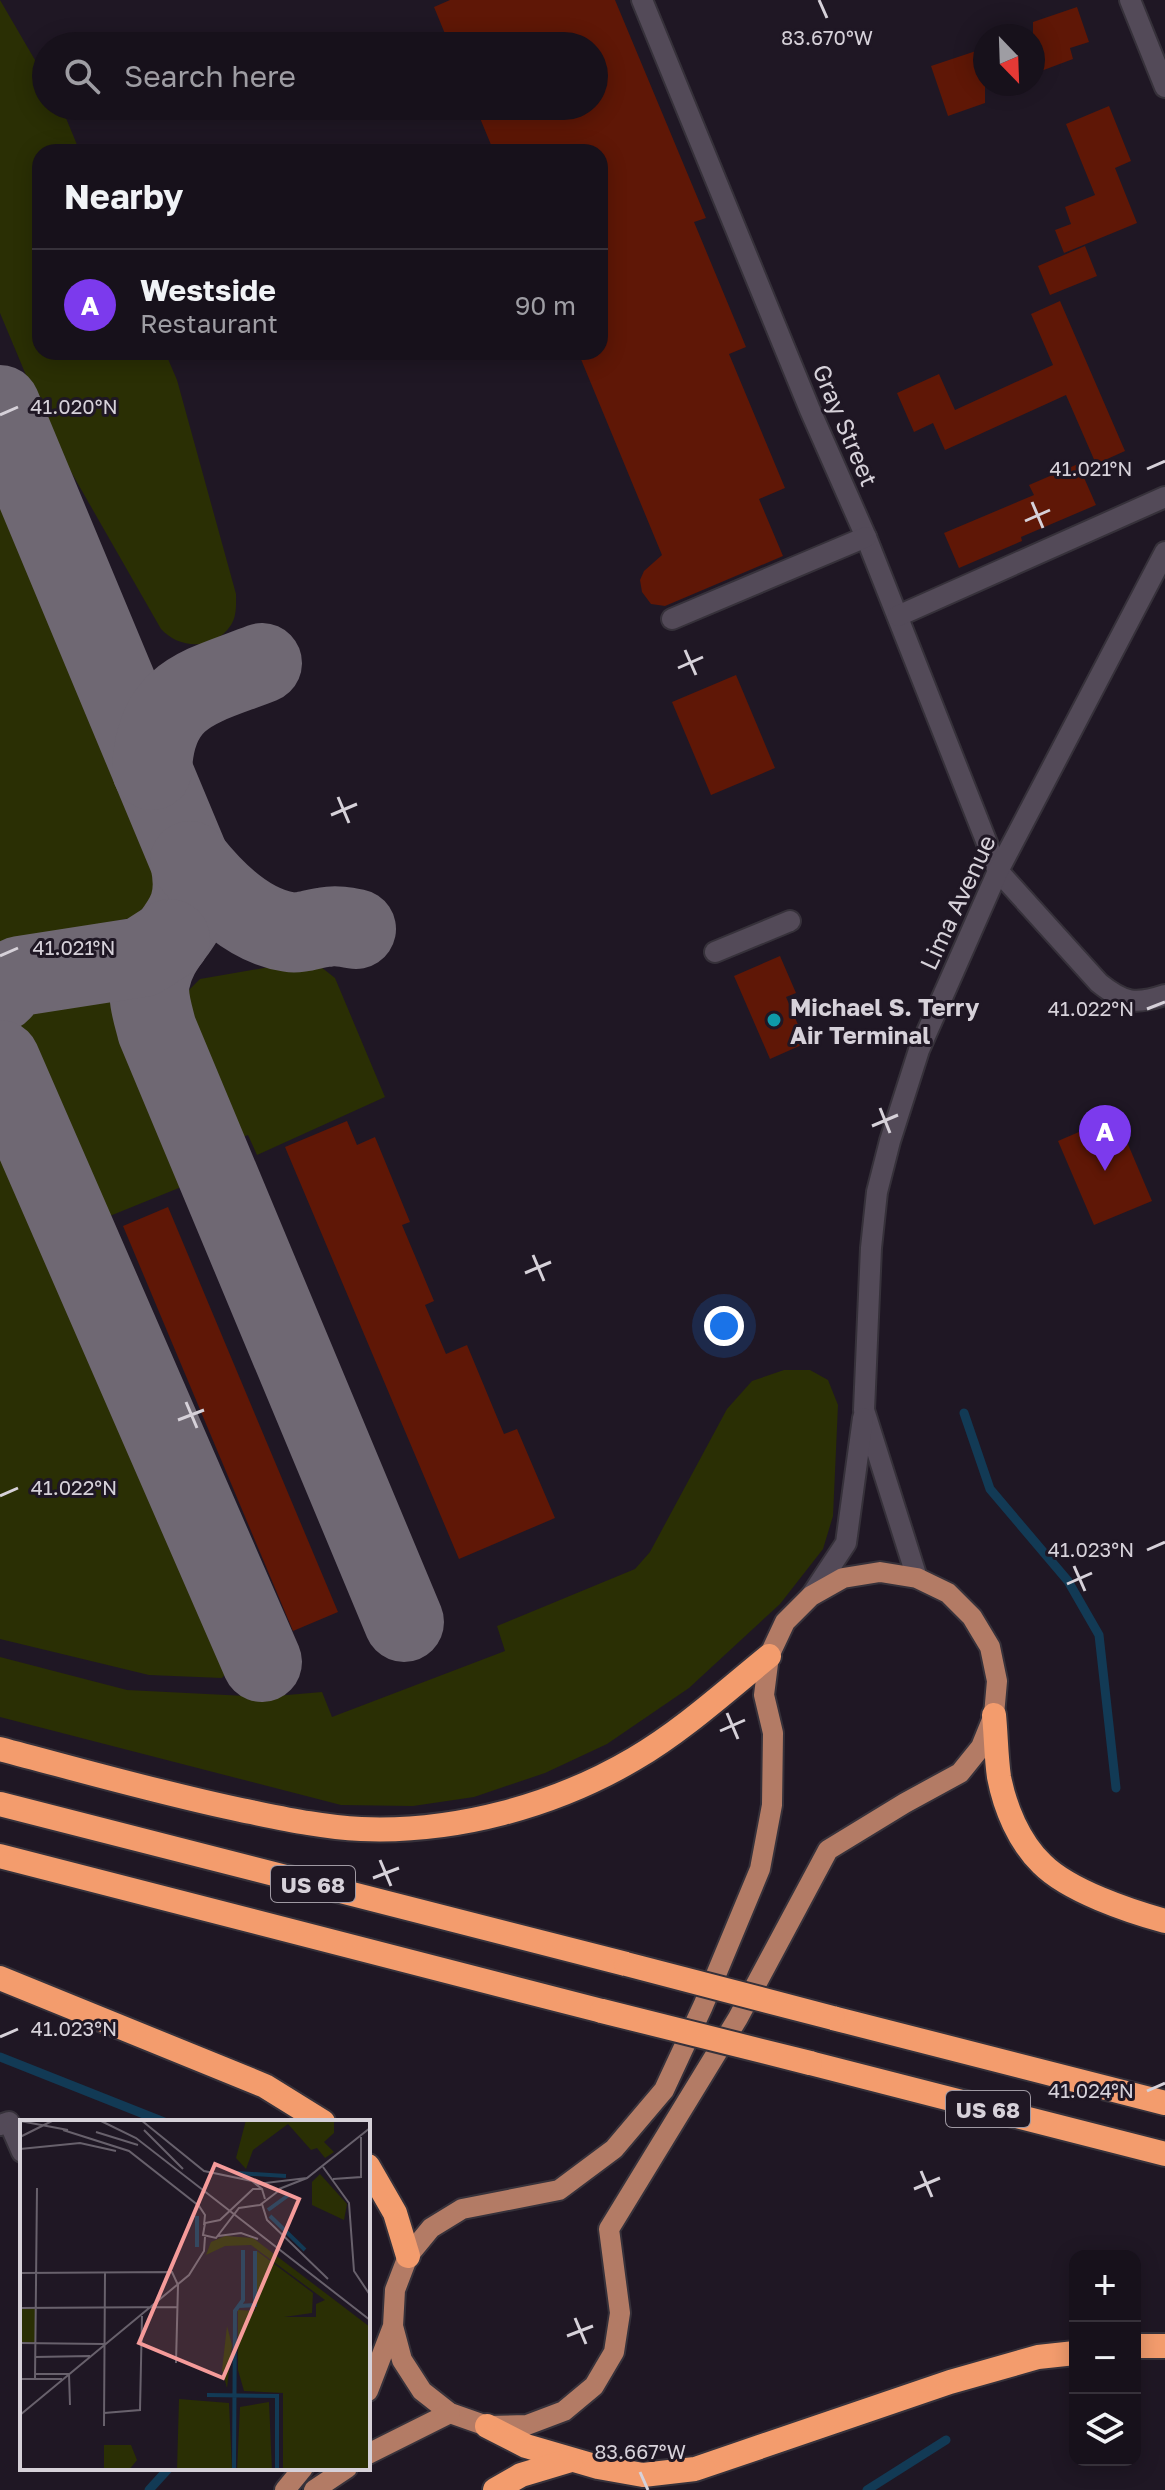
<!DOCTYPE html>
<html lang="en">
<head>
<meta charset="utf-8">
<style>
  :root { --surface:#17111b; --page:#201a24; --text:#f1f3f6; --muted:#9e9da3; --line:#36313a; --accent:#7c3aed }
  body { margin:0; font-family:"Golos Text",sans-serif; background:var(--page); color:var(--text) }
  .controls { position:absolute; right:24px; bottom:24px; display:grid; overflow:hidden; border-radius:16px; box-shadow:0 4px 20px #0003 }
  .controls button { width:72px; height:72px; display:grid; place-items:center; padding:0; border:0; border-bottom:2px solid var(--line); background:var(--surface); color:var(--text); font:40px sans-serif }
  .compass { position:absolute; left:973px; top:24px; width:72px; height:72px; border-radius:50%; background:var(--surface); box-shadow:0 4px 20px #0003; rotate:157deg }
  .you { position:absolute; left:724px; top:1326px; width:28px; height:28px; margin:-20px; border:6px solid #fff; border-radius:50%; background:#1a73e8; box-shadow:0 0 0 12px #1a73e833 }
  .badge { display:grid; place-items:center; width:52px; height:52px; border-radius:50%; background:var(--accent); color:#fff; font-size:26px; font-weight:700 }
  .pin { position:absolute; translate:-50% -66px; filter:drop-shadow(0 2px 4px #0008) }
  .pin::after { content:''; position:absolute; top:42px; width:28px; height:24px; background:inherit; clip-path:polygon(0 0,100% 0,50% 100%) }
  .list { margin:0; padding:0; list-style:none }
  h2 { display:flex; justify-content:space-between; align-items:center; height:104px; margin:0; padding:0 32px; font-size:34px }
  h2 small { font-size:26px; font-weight:400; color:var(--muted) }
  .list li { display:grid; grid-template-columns:52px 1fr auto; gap:24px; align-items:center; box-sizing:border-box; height:112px; padding:0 32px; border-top:2px solid var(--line) }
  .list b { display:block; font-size:30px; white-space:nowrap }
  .list p { margin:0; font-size:26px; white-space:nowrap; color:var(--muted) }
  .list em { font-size:26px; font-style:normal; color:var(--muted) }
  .icon { flex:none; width:44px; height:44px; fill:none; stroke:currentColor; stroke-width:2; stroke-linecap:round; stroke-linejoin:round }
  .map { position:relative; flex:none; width:1165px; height:2490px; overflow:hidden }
  .search { position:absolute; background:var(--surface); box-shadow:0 4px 20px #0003; left:32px; top:32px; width:576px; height:88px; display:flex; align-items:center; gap:20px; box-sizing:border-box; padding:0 28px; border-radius:44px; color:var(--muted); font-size:30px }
  .panel { position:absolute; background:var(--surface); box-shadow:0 4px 20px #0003; left:32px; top:144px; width:576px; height:216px; border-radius:24px }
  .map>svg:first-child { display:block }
  .green { fill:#2a2f04 }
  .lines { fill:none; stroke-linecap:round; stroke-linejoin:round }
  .stream { stroke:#123a55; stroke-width:9 }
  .taxiway { stroke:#6f6873; stroke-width:80 }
  .building { fill:#5f1706 }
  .minor-casing { stroke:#36313a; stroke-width:24 }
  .major-casing { stroke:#36313a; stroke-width:24 }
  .highway-casing { stroke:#36313a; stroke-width:28 }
  .minor { stroke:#534a58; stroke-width:20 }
  .major { stroke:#b37b65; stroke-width:20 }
  .highway { stroke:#f39c6d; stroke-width:24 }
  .highway-bridge-casing { stroke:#36313a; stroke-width:28; stroke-linecap:butt }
  .highway-bridge { stroke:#f39c6d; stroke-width:24 }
  .ticks { fill:none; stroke:#d6d1d9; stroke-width:3 }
  .culture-dot { fill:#0f9aa8; stroke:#1f1724; stroke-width:3 }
  .labels { text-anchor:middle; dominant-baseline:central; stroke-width:6; stroke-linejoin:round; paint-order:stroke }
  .shield { fill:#1f1724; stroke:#9f99a3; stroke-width:2 }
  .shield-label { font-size:22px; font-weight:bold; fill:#d6d1d9 }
  .street-label { font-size:24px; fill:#d6d1d9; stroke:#1f1724 }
  .poi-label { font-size:24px; font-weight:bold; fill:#d6d1d9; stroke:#1f1724; text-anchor:start }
  .inset-river { fill:none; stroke:#123a55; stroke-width:4 }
  .inset-road { fill:none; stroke:#68616c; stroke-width:2 }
  .view { fill:#f59b9a; fill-opacity:0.15; stroke:#f59b9a; stroke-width:4 }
  .inset-edge { fill:none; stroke:#d6d1d9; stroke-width:4 }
  .ticks-label { font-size:20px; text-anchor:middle; fill:#d6d1d9; stroke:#1f1724; stroke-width:6; stroke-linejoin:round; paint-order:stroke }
</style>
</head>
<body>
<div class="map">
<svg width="1165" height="2490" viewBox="0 0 1165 2490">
  <rect width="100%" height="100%" fill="#1f1724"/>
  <g class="green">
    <path d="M0,0L46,79V106H61L80,152H40V352H165L177,380L236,594C236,604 237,616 231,625C215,650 180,650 161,629L54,442L0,313Z"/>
    <polygon points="0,494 163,881 155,899 131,918 0,944"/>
    <polygon points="304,961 316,963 335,978 385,1097 257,1155 248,1135 229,1142 177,1015 182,997 200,979"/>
    <polygon points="99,997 118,1002 129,1009 201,1179 95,1222 11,1023 12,1017 24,1008"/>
    <polygon points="0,1108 228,1655 228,1671 222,1678 149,1675 0,1639"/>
    <polygon points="784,1370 810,1370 828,1380 838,1405 833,1516 823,1549 780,1604 689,1688 607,1744 545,1773 474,1797 413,1806 341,1805 0,1717 0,1657 127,1690 264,1697 322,1692 332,1717 505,1651 497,1626 635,1569 650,1552 727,1409 752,1381"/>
  </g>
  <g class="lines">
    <g class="stream">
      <polyline points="964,1413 990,1489 1068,1581 1099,1635 1116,1788"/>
      <polyline points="0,2057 164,2122"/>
      <polyline points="149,2490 169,2468"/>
      <polyline points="867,2490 946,2440"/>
    </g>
    <g class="taxiway">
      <path d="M0,405L190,861C204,926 160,930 150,981C147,997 153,1014 157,1030L404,1622"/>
      <path d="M152,770C155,692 201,687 262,663"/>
      <path d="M190,861C214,891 248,926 289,932C301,934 314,928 326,927C336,925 346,927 356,929"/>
      <polyline points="0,992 8,983 20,976 142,957 170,939"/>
      <polyline points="0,1060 262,1662"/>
    </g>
  </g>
  <g class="building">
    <polygon points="450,0 615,0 706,218 694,222 746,347 729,354 785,488 759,499 783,556 665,606 651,604 642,592 640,580 644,571 662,555 578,352 600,352 600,152 494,152 475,106 594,106 594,46 450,46 434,7"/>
    <polygon points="1077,7 1089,42 1070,48 1073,59 1033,74 1033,22"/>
    <polygon points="985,48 985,103 948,116 931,66"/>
    <polygon points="1109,106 1131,161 1115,168 1137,223 1064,253 1055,230 1071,224 1065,207 1095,195 1066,124"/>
    <polygon points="1085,246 1097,276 1050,295 1038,266"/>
    <polygon points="1060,301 1125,451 1096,464 1066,395 945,450 933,423 914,432 897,393 939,374 955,410 1053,365 1031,314"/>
    <polygon points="1078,464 1096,505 1021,537 1022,541 959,568 944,533 1034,495 1029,485"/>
    <polygon points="736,675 775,768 711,795 672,702"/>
    <polygon points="780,956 796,993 786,997 806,1043 770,1059 734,976"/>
    <polygon points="1116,1116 1152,1201 1094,1225 1058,1141"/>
    <polygon points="347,1121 357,1145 375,1137 410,1222 402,1225 434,1301 425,1305 446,1354 467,1345 504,1434 517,1429 555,1518 459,1559 285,1147"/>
    <polygon points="168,1207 338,1612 293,1631 123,1226"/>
  </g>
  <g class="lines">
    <defs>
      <g id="minor">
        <path d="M642,0L810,410L866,537L998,871L1099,983C1124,1003 1135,1005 1165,995"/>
        <polyline points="1130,0 1165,87"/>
        <polyline points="898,616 1165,497"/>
        <polyline points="672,619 866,537"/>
        <polyline points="715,952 790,921"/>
        <polyline points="917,1578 864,1410 871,1248 877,1192 890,1141 919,1050 998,871 1165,552"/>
        <polyline points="811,1596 846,1543 863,1418"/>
        <polyline points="0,2125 9,2122 22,2152"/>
      </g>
      <g id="major">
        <polyline points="368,2391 393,2326 395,2290 408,2256 431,2228 462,2209 559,2190 614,2149 664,2090 703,2006 760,1869 772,1805 773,1733 764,1695 769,1656 785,1622 811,1596 843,1578 880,1572 917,1578 948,1593 972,1617 990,1647 997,1681 994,1715 981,1747 960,1773 905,1803 828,1850 738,2018 609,2229 620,2313 614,2352 594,2386 564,2411 527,2425 487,2426 450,2413 422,2391 402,2360 393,2326"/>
        <polyline points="368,2454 450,2413"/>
        <polyline points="285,2490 303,2468"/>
        <polyline points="314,2490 347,2468"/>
      </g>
      <g id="highway">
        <path d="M994,1715C996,1735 996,1756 999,1777C1005,1808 1019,1842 1042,1864C1069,1891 1129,1911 1165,1921"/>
        <path d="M0,1749C80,1770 160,1793 241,1810C281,1818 320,1827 361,1829C455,1833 554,1806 634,1759C682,1731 726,1691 769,1656"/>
        <polyline points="0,1804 626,1964"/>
        <polyline points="0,1856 602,2011"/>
        <polyline points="0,1978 265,2086 323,2122"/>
        <polyline points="833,2018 1165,2103"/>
        <polyline points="810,2063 1165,2154"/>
        <polyline points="368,2166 395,2213 408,2256"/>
        <polyline points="1135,2346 1165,2346"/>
        <polyline points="487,2426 526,2446 598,2467 643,2475 695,2469 950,2382 1038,2357 1075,2353"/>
        <polyline points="495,2490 521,2475 571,2460"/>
      </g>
    </defs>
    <use href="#minor" class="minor-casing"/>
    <use href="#major" class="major-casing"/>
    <use href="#highway" class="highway-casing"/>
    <use href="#minor" class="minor"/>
    <use href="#major" class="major"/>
    <use href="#highway" class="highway"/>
    <defs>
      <g id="highway-bridge">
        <polyline points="626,1964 833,2018"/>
        <polyline points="602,2011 810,2063"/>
      </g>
    </defs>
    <use href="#highway-bridge" class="highway-bridge-casing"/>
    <use href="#highway-bridge" class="highway-bridge"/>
  </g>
  <path class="ticks" d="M819,0L827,18M0,415L18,407M1147,469L1165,461M1032,502L1043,528M1025,521L1050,510M685,650L696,675M678,668L703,657M338,797L349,823M331,815L357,804M0,956L18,948M1147,1009L1165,1002M880,1108L890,1133M872,1126L898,1115M533,1255L544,1281M525,1273L551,1262M186,1402L197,1428M178,1420L204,1410M0,1496L18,1488M1147,1550L1165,1542M1074,1566L1085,1591M1067,1584L1092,1573M727,1713L738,1739M720,1731L745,1720M380,1860L391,1886M373,1878L399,1868M0,2037L18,2029M1147,2091L1165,2083M921,2171L932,2197M914,2189L940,2178M575,2318L586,2344M567,2336L593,2326M640,2472L648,2490"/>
  <circle class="culture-dot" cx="774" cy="1020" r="8"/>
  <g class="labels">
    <g class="shield">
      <rect x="271" y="1866" width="84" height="36" rx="6"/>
      <rect x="946" y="2091" width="84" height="36" rx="6"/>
    </g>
    <g class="shield-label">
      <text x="313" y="1884">US 68</text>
      <text x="988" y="2109">US 68</text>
    </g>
    <g class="street-label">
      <text transform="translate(846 425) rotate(67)">Gray Street</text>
      <text transform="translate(957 902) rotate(-65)">Lima Avenue</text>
    </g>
    <g class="poi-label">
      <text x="790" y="1006">Michael S. Terry<tspan x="790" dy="28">Air Terminal</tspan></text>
    </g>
  </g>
  <g transform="translate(20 2120)">
    <rect width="350" height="350" fill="#1f1724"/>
    <path d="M226,0H314V13L304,22L314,32L305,38L297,28L291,30L268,4L233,30L226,49L216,38ZM300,54L327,84L324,100L292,85V62ZM205,116L233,118L350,207V348L263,350V273L224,271L218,250V190L235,191L237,131L293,173L292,193L264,197H296V184L305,180L231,125L205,126L186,135L191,122ZM0,188H16L15,223H0ZM207,206L212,225L207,268L202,250ZM159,279L209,283L212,350H157ZM249,282L252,350H217L220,287ZM84,325H111L117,340L109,350H84Z" fill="#2a2f04"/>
    <path class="inset-river" d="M217,53L266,56M248,90L270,74M250,96L285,130M177,127V96M219,186L235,185V131M257,274V350M187,275L257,276M214,350L215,191L223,180V130"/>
    <path class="inset-road" d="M79,0L116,18L350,200M121,0L184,51L232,61L242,69M0,1L48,10M43,10L109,31L179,86L185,95L184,105M124,10L163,49M76,12L118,25M0,17L34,0M0,29L60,23L96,31M303,47L329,83L334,151L350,175M313,59L341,57V17M237,64L287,58M259,69L287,58L350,8M245,79L242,69H233L200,100L185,103L183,115L196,118L219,88L240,85L261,69M242,84L247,100L308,159M198,116L221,113L238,119M0,153L152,152L158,165L156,243M0,188L157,187M0,223L84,224M15,237L70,236M15,254H49L50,285M0,259H42M15,259L17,68M84,293L120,290L122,196M0,295L169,155L184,131L185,117M84,306L85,152"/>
    <path class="view" d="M195,44L279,79L203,258L119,223Z"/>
    <rect width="350" height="350" class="inset-edge"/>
  </g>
  <g class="ticks-label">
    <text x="827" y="45">83.670°W</text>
    <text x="74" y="414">41.020°N</text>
    <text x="1091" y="476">41.021°N</text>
    <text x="74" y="955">41.021°N</text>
    <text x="1091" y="1016">41.022°N</text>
    <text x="74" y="1495">41.022°N</text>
    <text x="1091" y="1557">41.023°N</text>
    <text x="74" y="2036">41.023°N</text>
    <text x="1091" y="2098">41.024°N</text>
    <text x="640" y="2459">83.667°W</text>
  </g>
</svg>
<div class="controls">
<button>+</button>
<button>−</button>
<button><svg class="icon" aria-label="layers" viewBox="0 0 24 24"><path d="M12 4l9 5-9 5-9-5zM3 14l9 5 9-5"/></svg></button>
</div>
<svg class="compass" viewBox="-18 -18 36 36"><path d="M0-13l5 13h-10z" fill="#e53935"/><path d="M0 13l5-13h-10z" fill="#9e9da3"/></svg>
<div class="you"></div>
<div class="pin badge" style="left:1105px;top:1171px">A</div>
<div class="search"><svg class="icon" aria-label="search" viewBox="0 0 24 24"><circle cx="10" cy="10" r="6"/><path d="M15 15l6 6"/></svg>Search here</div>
<section class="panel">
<h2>Nearby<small></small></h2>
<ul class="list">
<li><span class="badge">A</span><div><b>Westside</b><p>Restaurant</p></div><em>90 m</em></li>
</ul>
</section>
</div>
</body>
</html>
